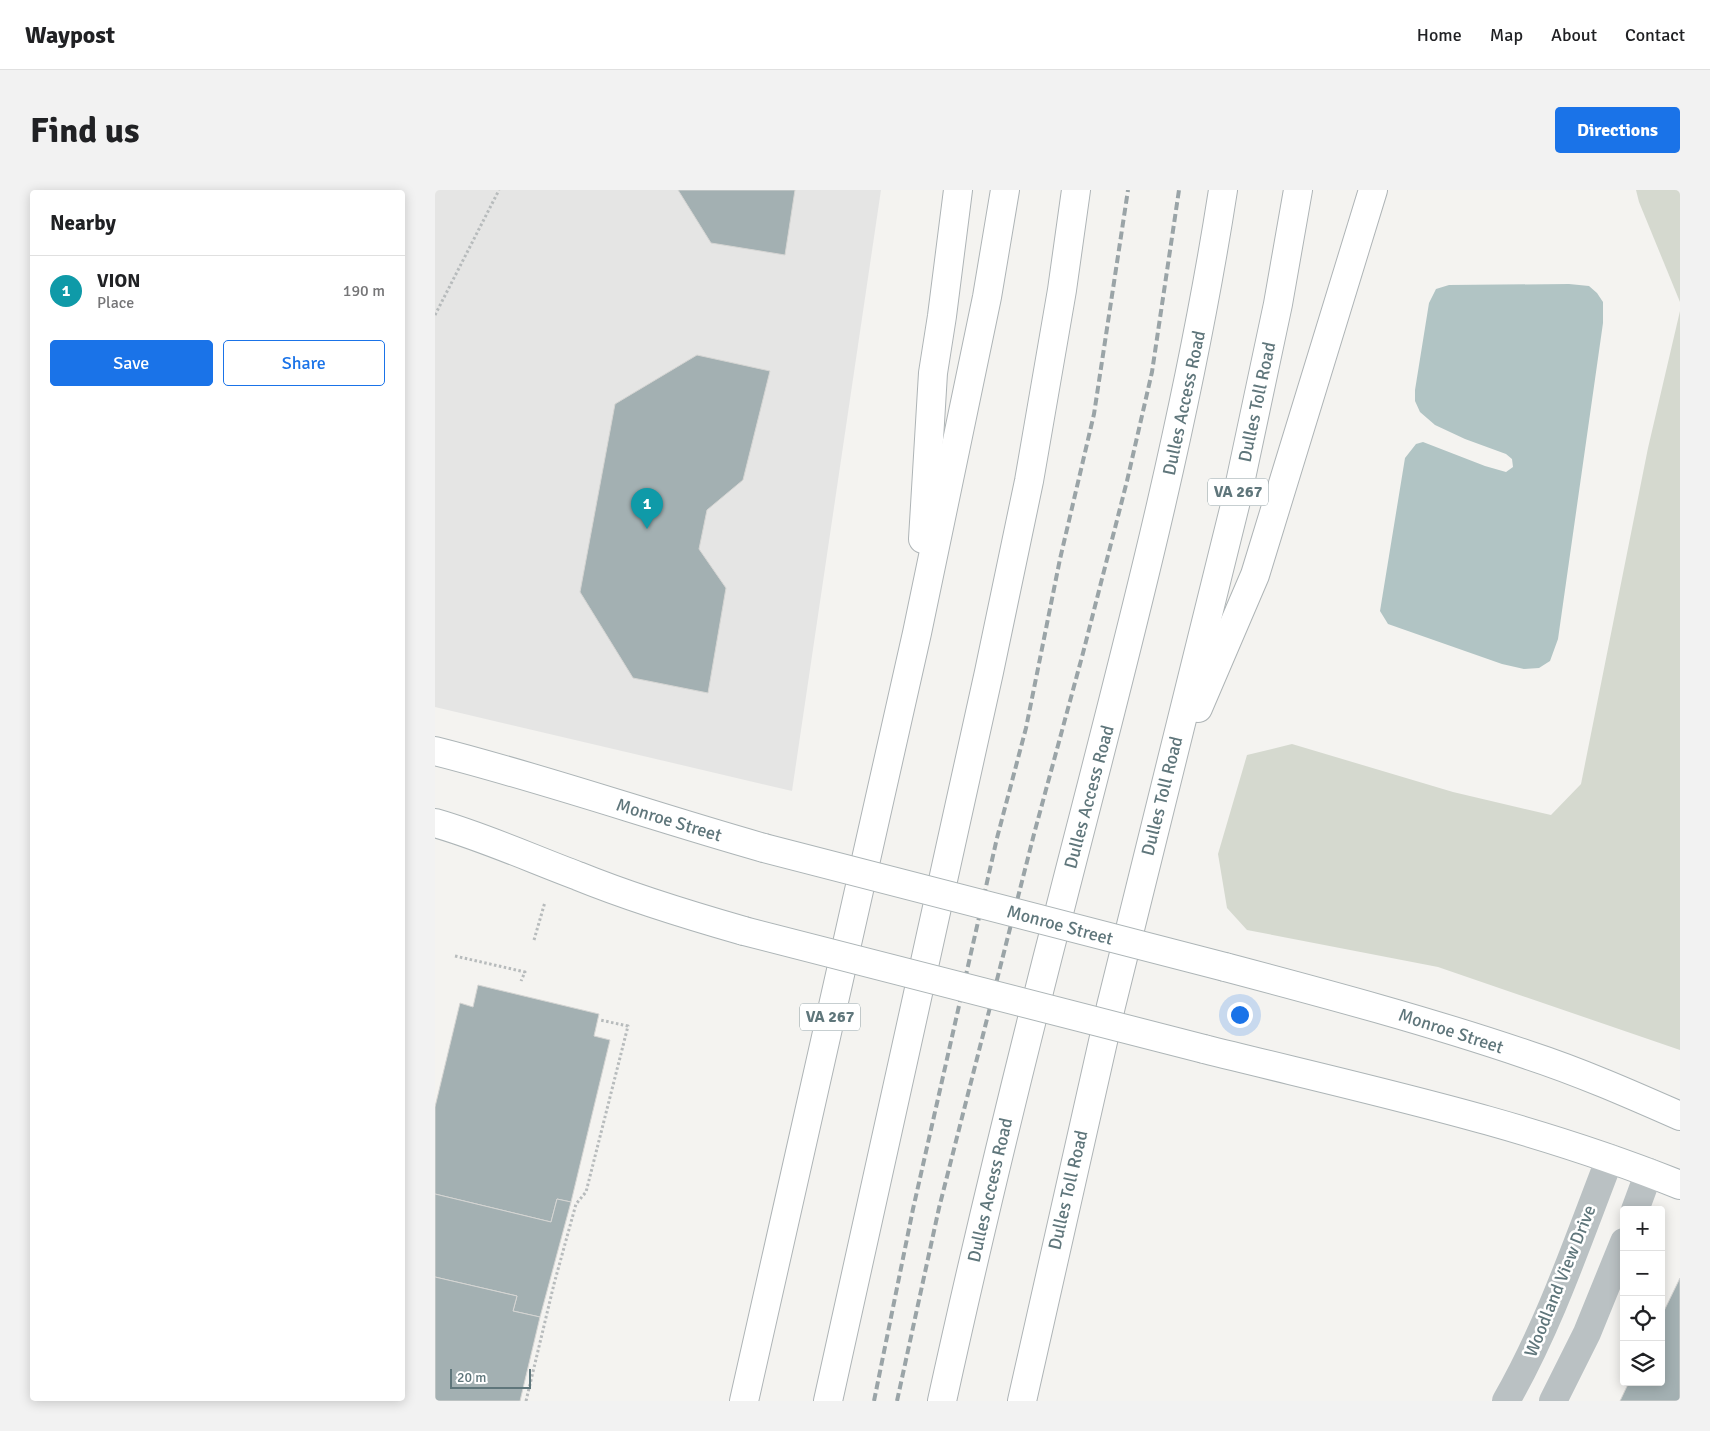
<!DOCTYPE html>
<html lang="en">
<head>
<meta charset="utf-8">
<style>
  :root { --surface:#fff; --page:#f2f2f2; --text:#202124; --muted:#757577; --line:#e0e0e0; --accent:#1a73e8 }
  body { margin:0; font-family:Signika,sans-serif; background:var(--page); color:var(--text) }
  .controls { position:absolute; right:15px; bottom:15px; display:grid; overflow:hidden; border-radius:5px; box-shadow:0 2px 12px #0003 }
  .controls button { width:45px; height:45px; display:grid; place-items:center; padding:0; border:0; border-bottom:1px solid var(--line); background:var(--surface); color:var(--text); font:25px sans-serif }
  .scale { position:absolute; left:15px; bottom:12px; width:81px; box-sizing:border-box; padding-left:5px; border:2px solid #5f767b; border-top:0; font-size:14px; line-height:18px; white-space:nowrap; color:#5f767b; -webkit-text-stroke:4px #fff; paint-order:stroke }
  .you { position:absolute; left:804px; top:824px; width:18px; height:18px; margin:-12px; border:4px solid #fff; border-radius:50%; background:#1a73e8; box-shadow:0 0 0 8px #1a73e833 }
  .badge { display:grid; place-items:center; width:32px; height:32px; border-radius:50%; background:var(--accent); color:#fff; font-size:16px; font-weight:700 }
  .pin { position:absolute; translate:-50% -41px; filter:drop-shadow(0 1px 2px #0008) }
  .pin::after { content:''; position:absolute; top:26px; width:18px; height:15px; background:inherit; clip-path:polygon(0 0,100% 0,50% 100%) }
  .list { margin:0; padding:0; list-style:none }
  h2 { display:flex; justify-content:space-between; align-items:center; height:65px; margin:0; padding:0 20px; font-size:21px }
  h2 small { font-size:16px; font-weight:400; color:var(--muted) }
  .list li { display:grid; grid-template-columns:32px 1fr auto; gap:15px; align-items:center; box-sizing:border-box; height:70px; padding:0 20px; border-top:1px solid var(--line) }
  .list b { display:block; font-size:19px; white-space:nowrap }
  .list p { margin:0; font-size:16px; white-space:nowrap; color:var(--muted) }
  .list em { font-size:16px; font-style:normal; color:var(--muted) }
  .actions { display:flex; gap:10px; padding:15px 20px }
  .actions a { flex:1; padding:11px 0; border:1px solid var(--accent); border-radius:5px; text-align:center; font-size:18px; color:var(--accent) }
  .actions .main { background:var(--accent); color:#fff }
  .icon { flex:none; width:28px; height:28px; fill:none; stroke:currentColor; stroke-width:2; stroke-linecap:round; stroke-linejoin:round }
  .map { position:relative; flex:none; width:1245px; height:1211px; overflow:hidden; border-radius:5px }
  header { display:flex; align-items:center; gap:30px; box-sizing:border-box; height:70px; padding:0 25px; background:var(--surface); border-bottom:1px solid var(--line) }
  header strong { font-size:24px }
  nav { display:flex; gap:28px; margin-inline-start:auto; font-size:18px }
  .intro { display:flex; align-items:center; justify-content:space-between; box-sizing:border-box; height:120px; padding:0 30px }
  h1 { margin:0; font-size:35px }
  .button { padding:12px 22px; border-radius:5px; background:var(--accent); color:#fff; font-size:18px; font-weight:700 }
  main { display:flex; gap:30px; padding:0 30px }
  aside { flex:1; background:var(--surface); border-radius:5px; box-shadow:0 2px 12px #0003 }
  .map>svg:first-child { display:block }
  .built { fill:#e5e5e4 }
  .green { fill:#d5d9cf }
  .water { fill:#b1c4c4 }
  .building { fill:#a3b0b2; stroke:#d5d5d3 }
  .lines { fill:none; stroke-linecap:round; stroke-linejoin:round }
  .secondary-casing { stroke:#adb5b7; stroke-width:30 }
  .motorway-casing { stroke:#aeb4b6; stroke-width:30 }
  .path { stroke:#b7bbbc; stroke-width:3; stroke-dasharray:2.5 2.5; stroke-linecap:butt }
  .tertiary { stroke:#bac1c3; stroke-width:28 }
  .secondary { stroke:#fff; stroke-width:28 }
  .motorway { stroke:#fff; stroke-width:28 }
  .rail { stroke:#9aa4a7; stroke-width:4; stroke-dasharray:8 4; stroke-linecap:butt }
  .secondary-bridge-casing { stroke:#adb5b7; stroke-width:30; stroke-linecap:butt }
  .secondary-bridge { stroke:#fff; stroke-width:28 }
  .labels { text-anchor:middle; dominant-baseline:central; stroke-width:5; stroke-linejoin:round; paint-order:stroke }
  .shield { fill:#fff; stroke:#8f9fa3; stroke-width:1 }
  .shield-label { font-size:16px; font-weight:bold; fill:#5f767b }
  .street-label { font-size:18px; fill:#5f767b; stroke:#fff }
</style>
</head>
<body>
<header>
<strong>Waypost</strong>
<nav><a>Home</a><a>Map</a><a>About</a><a>Contact</a></nav>
</header>
<div class="intro"><h1>Find us</h1><a class="button">Directions</a></div>
<main>
<aside>
<h2>Nearby<small></small></h2>
<ul class="list">
<li><span class="badge" style="background:#0f9aa8">1</span><div><b>VION</b><p>Place</p></div><em>190 m</em></li>
</ul>
<div class="actions"><a class="main">Save</a><a>Share</a></div>
</aside>
<div class="map">
<svg width="1245" height="1211" viewBox="0 0 1245 1211">
  <rect width="100%" height="100%" fill="#f4f3f0"/>
  <polygon class="built" points="0,0 446,0 357,601 0,517"/>
  <g class="green">
    <polygon points="1201,0 1245,0 1245,112 1204,12"/>
    <polygon points="1245,121 1245,860 1003,777 812,740 792,718 783,664 812,565 857,554 1018,602 1116,625 1146,594 1213,258"/>
  </g>
  <polygon class="water" points="1134,94 1154,96 1162,103 1168,112 1168,133 1123,449 1115,471 1104,478 1089,479 1067,474 953,434 945,421 970,268 981,254 988,252 1050,276 1071,282 1078,277 1077,269 1071,264 1030,249 1000,235 985,222 980,211 980,200 994,113 1001,99 1014,95"/>
  <g class="building">
    <polygon points="243,0 360,0 350,65 276,53"/>
    <polygon points="262,165 335,181 308,290 272,320 264,359 291,398 273,503 198,488 145,402 180,214"/>
    <polygon points="43,795 164,824 159,846 175,850 136,1012 122,1009 116,1032 0,1004 0,917 25,813 38,817"/>
    <polygon points="0,1004 116,1032 122,1009 136,1012 105,1127 78,1121 82,1106 0,1087"/>
    <polygon points="0,1087 82,1106 78,1121 105,1127 85,1211 0,1211"/>
    <polygon points="1245,1088 1245,1211 1185,1211 1194,1192 1226,1192 1226,1127"/>
  </g>
  <g class="lines">
    <defs>
      <g id="secondary">
        <path d="M0,561C111,589 219,627 329,658"/>
        <path d="M0,633C49,647 95,668 143,686C197,708 253,725 309,741"/>
        <path d="M790,777C892,804 993,831 1093,865C1145,882 1195,904 1245,926"/>
        <path d="M769,859C929,899 1092,933 1245,995"/>
      </g>
      <g id="motorway">
        <polyline points="488,349 498,183 507,126 523,0"/>
        <polyline points="763,518 820,385 938,0"/>
        <polyline points="309,1211 482,443 552,107 570,0"/>
        <polyline points="393,1211 554,482 594,291 627,100 641,0"/>
        <path d="M507,1211C544,1042 585,874 628,707C688,472 751,239 788,0"/>
        <polyline points="587,1211 676,816 802,307 843,114 863,0"/>
      </g>
    </defs>
    <use href="#secondary" class="secondary-casing"/>
    <use href="#motorway" class="motorway-casing"/>
    <g class="path">
      <polyline points="0,125 64,0"/>
      <polyline points="99,750 110,712"/>
      <polyline points="20,766 90,782 86,791"/>
      <polyline points="91,1211 119,1094 141,1014 151,1002 193,836 165,830"/>
    </g>
    <g class="tertiary">
      <polyline points="1200,1020 1214,982"/>
      <path d="M1071,1211C1115,1134 1143,1050 1175,968"/>
      <polyline points="1118,1211 1152,1143 1189,1052"/>
    </g>
    <use href="#secondary" class="secondary"/>
    <use href="#motorway" class="motorway"/>
    <g class="rail">
      <polyline points="439,1211 478,1019 562,648 591,538 625,369 659,224 693,0"/>
      <polyline points="462,1211 504,1018 599,644 648,463 692,291 717,182 744,0"/>
    </g>
    <defs>
      <g id="secondary-bridge">
        <polyline points="329,658 790,777"/>
        <polyline points="309,741 769,859"/>
      </g>
    </defs>
    <use href="#secondary-bridge" class="secondary-bridge-casing"/>
    <use href="#secondary-bridge" class="secondary-bridge"/>
  </g>
  <g class="labels">
    <g class="shield">
      <rect x="773" y="288.5" width="60" height="27" rx="4"/>
      <rect x="365" y="813.5" width="60" height="27" rx="4"/>
    </g>
    <g class="shield-label">
      <text x="803" y="302">VA 267</text>
      <text x="395" y="827">VA 267</text>
    </g>
    <g class="street-label">
      <text transform="translate(822 212) rotate(-78)">Dulles Toll Road</text>
      <text transform="translate(749 213) rotate(-78)">Dulles Access Road</text>
      <text transform="translate(727 606) rotate(-76)">Dulles Toll Road</text>
      <text transform="translate(654 607) rotate(-75)">Dulles Access Road</text>
      <text transform="translate(234 630) rotate(17)">Monroe Street</text>
      <text transform="translate(625 735) rotate(15)">Monroe Street</text>
      <text transform="translate(1016 841) rotate(18)">Monroe Street</text>
      <text transform="translate(555 1000) rotate(-77)">Dulles Access Road</text>
      <text transform="translate(633 1000) rotate(-77)">Dulles Toll Road</text>
      <text transform="translate(1125 1091) rotate(-68)">Woodland View Drive</text>
    </g>
  </g>
</svg>
<div class="controls">
<button>+</button>
<button>−</button>
<button><svg class="icon" aria-label="locate" viewBox="0 0 24 24"><circle cx="12" cy="12" r="6"/><path d="M12 2v4M12 18v4M2 12h4M18 12h4"/></svg></button>
<button><svg class="icon" aria-label="layers" viewBox="0 0 24 24"><path d="M12 4l9 5-9 5-9-5zM3 14l9 5 9-5"/></svg></button>
</div>
<div class="scale">20 m</div>
<div class="you"></div>
<div class="pin badge" style="left:212px;top:339px;background:#0f9aa8">1</div>
</div>
</main>
</body>
</html>
